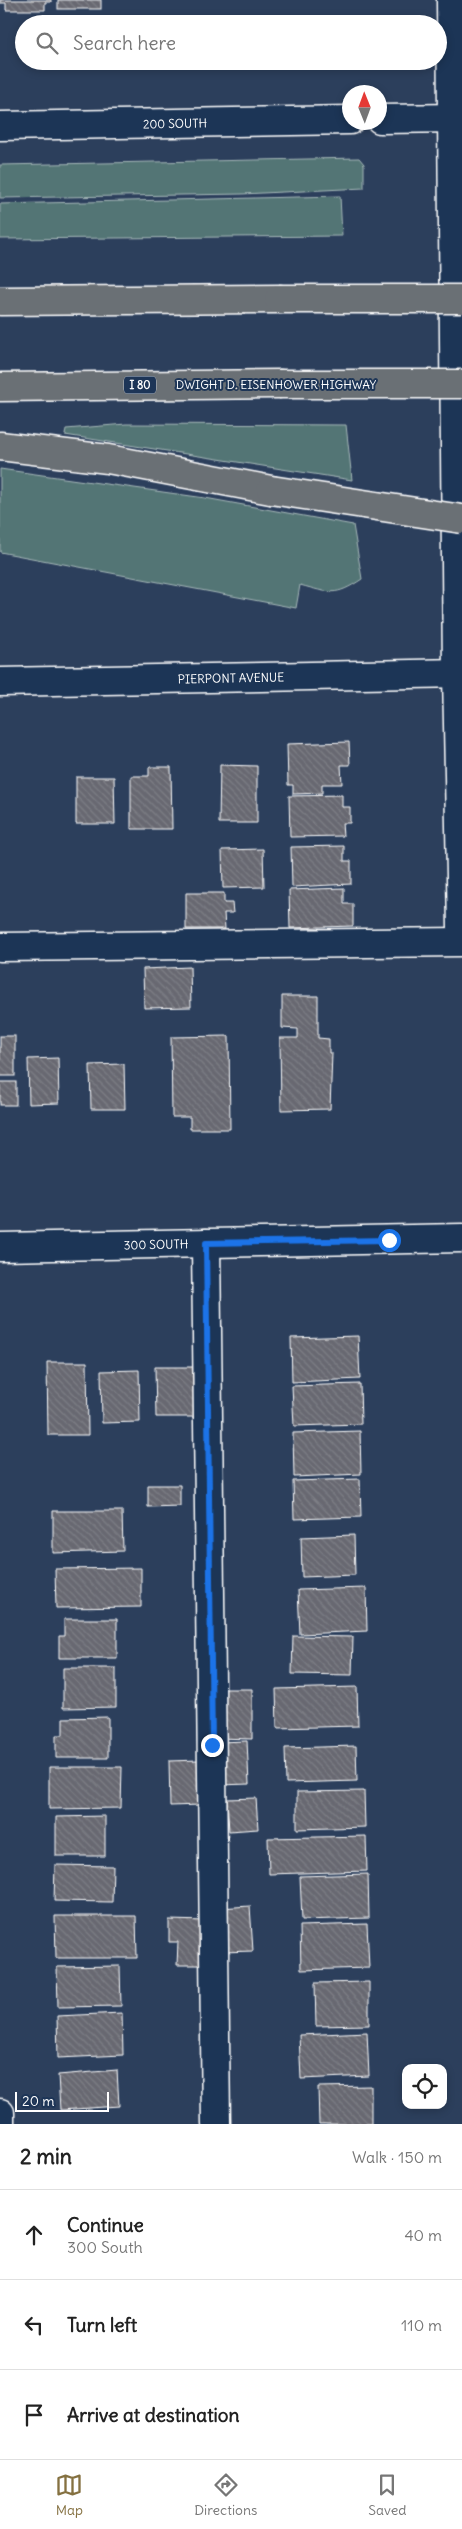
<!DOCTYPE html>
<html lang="en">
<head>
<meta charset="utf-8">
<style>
  :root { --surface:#fff; --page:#f6f6f6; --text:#222; --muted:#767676; --line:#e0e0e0; --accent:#857141 }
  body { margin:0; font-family:Delius,sans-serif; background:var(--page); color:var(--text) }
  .controls { position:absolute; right:15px; bottom:15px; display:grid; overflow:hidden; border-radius:10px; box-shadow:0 2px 8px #0003 }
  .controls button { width:45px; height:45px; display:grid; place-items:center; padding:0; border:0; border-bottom:1px solid var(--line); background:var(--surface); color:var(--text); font:25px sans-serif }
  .compass { position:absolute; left:342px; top:85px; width:45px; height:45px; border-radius:50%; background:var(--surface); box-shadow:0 2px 8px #0003; rotate:359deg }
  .scale { position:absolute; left:15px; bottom:12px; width:94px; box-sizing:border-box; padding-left:5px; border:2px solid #fff; border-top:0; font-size:14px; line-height:18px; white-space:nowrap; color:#fff; -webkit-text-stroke:4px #1d3557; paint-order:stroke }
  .stop { position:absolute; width:15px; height:15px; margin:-11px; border:4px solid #1a73e8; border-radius:50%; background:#fff }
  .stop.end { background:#1a73e8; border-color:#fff; box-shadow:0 1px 5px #0008 }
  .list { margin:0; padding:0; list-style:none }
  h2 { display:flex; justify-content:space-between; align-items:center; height:65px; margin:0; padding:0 20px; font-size:21px }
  h2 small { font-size:16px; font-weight:400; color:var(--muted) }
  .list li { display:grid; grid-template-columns:32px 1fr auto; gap:15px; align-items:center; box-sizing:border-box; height:90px; padding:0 20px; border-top:1px solid var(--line) }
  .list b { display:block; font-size:19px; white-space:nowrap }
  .list p { margin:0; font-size:16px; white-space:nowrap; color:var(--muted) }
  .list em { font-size:16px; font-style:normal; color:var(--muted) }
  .icon { flex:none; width:28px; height:28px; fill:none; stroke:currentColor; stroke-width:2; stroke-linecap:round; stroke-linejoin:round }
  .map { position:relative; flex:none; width:462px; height:2124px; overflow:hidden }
  .search { position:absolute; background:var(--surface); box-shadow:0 2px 8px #0003; left:15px; right:15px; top:15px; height:55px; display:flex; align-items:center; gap:12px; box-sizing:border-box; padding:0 18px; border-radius:28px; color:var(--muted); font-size:19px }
  .sheet { height:335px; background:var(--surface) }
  nav { display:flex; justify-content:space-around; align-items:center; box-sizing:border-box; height:70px; border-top:1px solid var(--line); background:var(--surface); font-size:14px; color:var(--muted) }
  nav a { display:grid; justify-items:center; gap:2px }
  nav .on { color:var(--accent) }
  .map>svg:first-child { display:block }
  .grass { fill:#527474; stroke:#a8baba }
  .building { fill:url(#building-back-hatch); stroke:#fff }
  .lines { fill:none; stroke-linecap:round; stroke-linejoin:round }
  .minor-casing { stroke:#fff; stroke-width:31 }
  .highway-casing { stroke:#fff; stroke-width:31 }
  .minor { stroke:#1d3557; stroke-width:28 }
  .highway { stroke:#6b6f75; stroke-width:28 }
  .highway-bridge-casing { stroke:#fff; stroke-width:31; stroke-linecap:butt }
  .highway-bridge { stroke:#6b6f75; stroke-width:28 }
  .route { stroke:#1a73e8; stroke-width:6 }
  .labels { text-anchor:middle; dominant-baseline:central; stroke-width:4; stroke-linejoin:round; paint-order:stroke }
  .shield { fill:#1d3557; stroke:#bbc2cd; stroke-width:1 }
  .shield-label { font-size:11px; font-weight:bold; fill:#fff }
  .street-label { font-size:12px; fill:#fff; stroke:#1d3557 }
</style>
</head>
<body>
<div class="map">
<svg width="462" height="2124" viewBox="0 0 462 2124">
  <defs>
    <pattern id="building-back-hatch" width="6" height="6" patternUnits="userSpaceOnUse" patternTransform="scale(1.25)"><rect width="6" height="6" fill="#676871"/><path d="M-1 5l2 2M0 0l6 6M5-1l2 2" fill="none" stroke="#7e7f86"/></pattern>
  </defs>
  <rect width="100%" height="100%" fill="#2c3f5c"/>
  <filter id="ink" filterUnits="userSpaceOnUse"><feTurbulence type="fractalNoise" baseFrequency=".02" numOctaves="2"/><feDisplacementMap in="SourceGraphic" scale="10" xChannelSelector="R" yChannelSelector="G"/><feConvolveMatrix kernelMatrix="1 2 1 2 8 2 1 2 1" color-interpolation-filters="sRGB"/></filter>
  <g filter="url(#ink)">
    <g class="grass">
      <polygon points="359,158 364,164 364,188 242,194 0,198 0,165"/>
      <polygon points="340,196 342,236 0,239 0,204"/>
      <polygon points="126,424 346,425 352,480 65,435 66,429"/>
      <path d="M0,469L205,498L353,525L362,579C335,597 330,593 300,585L296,608L0,552Z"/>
    </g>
    <g class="building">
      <polygon points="0,0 51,0 51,2 45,2 45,10 6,10 6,3 0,3"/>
      <rect x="58" y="0" width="43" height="9"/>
      <polygon points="349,742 350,765 341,765 342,784 322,784 322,793 293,794 293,785 288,785 287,744"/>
      <polygon points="220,765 257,766 257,823 219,823"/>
      <polygon points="149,767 171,767 172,829 131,829 131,776 149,776"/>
      <polygon points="76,777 114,777 115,824 76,824"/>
      <polygon points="342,795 342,807 350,807 350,823 342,823 343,836 290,837 289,796"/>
      <polygon points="344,846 344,861 351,861 351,884 292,887 291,847"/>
      <polygon points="263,849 264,887 223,888 222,850"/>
      <polygon points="344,888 344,904 353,904 353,926 290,928 289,890"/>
      <polygon points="186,893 224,893 224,903 232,903 233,913 224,913 225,929 186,929"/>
      <polygon points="190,967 191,1007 144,1008 143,969"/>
      <polygon points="282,996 318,996 318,1038 329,1039 329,1053 332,1053 330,1109 281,1110 280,1038 298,1038 298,1029 282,1028"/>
      <rect x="0" y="1036" width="15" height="40"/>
      <polygon points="229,1036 230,1129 190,1129 190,1117 172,1117 171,1037"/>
      <polygon points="58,1058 59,1103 29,1104 28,1059"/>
      <polygon points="124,1064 125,1109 91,1109 90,1065"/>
      <rect x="0" y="1082" width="16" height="23"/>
      <polygon points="358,1336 360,1379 292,1382 291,1338"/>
      <polygon points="47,1362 87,1362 88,1435 48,1435"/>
      <polygon points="155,1367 195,1367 196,1417 156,1417"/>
      <polygon points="139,1370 140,1422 102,1423 101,1371"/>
      <polygon points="360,1384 361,1424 294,1426 292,1386"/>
      <polygon points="360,1431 361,1474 294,1477 293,1433"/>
      <polygon points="360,1479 361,1517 294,1519 293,1481"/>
      <polygon points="148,1485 180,1485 180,1506 148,1507"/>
      <polygon points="53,1511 122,1511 123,1551 53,1553"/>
      <polygon points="354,1535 355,1575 302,1577 301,1537"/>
      <polygon points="141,1568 141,1607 56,1608 55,1569"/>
      <polygon points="366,1588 367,1631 300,1634 298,1590"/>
      <polygon points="64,1619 117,1619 117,1658 59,1658 59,1636 64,1636"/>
      <polygon points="293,1636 353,1637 352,1675 292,1674"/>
      <polygon points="63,1668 116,1668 116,1707 63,1708"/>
      <polygon points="357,1687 358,1726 277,1728 276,1689"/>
      <polygon points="218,1689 252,1689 252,1739 218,1738"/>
      <polygon points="108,1717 108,1758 56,1758 56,1735 63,1735 63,1718"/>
      <polygon points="247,1741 249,1784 219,1785 218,1742"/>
      <polygon points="356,1746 357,1781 286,1783 285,1748"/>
      <polygon points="199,1760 200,1805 170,1806 169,1761"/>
      <polygon points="49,1767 122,1767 121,1808 49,1809"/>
      <polygon points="364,1791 365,1827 297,1829 297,1792"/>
      <polygon points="256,1798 258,1829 229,1831 227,1799"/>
      <polygon points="105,1816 105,1856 56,1856 56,1817"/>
      <polygon points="366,1836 367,1871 269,1874 268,1838"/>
      <polygon points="55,1865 113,1866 112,1902 54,1901"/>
      <polygon points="368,1874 369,1918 302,1920 300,1876"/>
      <polygon points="250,1906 253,1951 222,1952 220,1908"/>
      <polygon points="55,1916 136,1916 137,1958 56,1958"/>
      <polygon points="169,1920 205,1921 204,1965 177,1965 178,1942 169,1942"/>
      <polygon points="367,1924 369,1968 301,1970 300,1926"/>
      <polygon points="120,1966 121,2006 58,2007 57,1967"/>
      <polygon points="369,1982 369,2025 316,2026 315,1983"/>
      <polygon points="122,2013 123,2055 58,2058 57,2016"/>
      <polygon points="367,2032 369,2076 301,2079 299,2035"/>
      <polygon points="117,2070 119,2106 60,2110 58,2075"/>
      <polygon points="371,2086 371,2124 319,2124 318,2087"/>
    </g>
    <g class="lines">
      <defs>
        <g id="minor">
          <polyline points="451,0 457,673 462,927"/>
          <polyline points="380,119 462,118"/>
          <path id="s1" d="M0,126L350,120"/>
          <path id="s2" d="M0,682L462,673"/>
          <polyline points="0,947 462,942"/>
          <polyline points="206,1243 216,2124"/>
          <path id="s3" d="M0,1247L462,1238"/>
          <polyline points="0,2113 0,2124"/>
        </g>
        <g id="highway">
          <polyline points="0,301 279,299"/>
          <polyline points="0,387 279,384"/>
          <polyline points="0,446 108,459 271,490"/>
        </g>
      </defs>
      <use href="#minor" class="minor-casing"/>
      <use href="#highway" class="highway-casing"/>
      <use href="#minor" class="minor"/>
      <use href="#highway" class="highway"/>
      <defs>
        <g id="highway-bridge">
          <polyline points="279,299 462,299"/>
          <polyline points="279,384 462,384"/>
          <polyline points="271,490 462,519"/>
        </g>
      </defs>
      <use href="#highway-bridge" class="highway-bridge-casing"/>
      <use href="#highway-bridge" class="highway-bridge"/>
    </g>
  </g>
  <g class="lines" filter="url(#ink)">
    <polyline class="route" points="212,1745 206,1243 389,1240"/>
  </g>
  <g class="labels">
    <rect class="shield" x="124" y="376.5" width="32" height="17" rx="4"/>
    <g class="shield-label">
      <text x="140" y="385">I 80</text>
    </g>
    <g class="street-label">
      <text stroke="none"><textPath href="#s1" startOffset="175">200 SOUTH</textPath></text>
      <text x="276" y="384">DWIGHT D. EISENHOWER HIGHWAY</text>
      <text stroke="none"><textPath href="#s2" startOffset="231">PIERPONT AVENUE</textPath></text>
      <text stroke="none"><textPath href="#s3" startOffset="156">300 SOUTH</textPath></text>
    </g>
  </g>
</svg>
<div class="controls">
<button><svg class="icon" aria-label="locate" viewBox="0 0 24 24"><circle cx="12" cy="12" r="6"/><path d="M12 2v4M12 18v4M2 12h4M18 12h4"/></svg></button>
</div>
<svg class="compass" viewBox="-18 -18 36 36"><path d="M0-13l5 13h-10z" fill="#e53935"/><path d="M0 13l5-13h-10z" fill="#767676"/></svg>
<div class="scale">20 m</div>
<div class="stop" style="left:389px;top:1240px"></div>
<div class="stop end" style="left:212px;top:1745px"></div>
<div class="search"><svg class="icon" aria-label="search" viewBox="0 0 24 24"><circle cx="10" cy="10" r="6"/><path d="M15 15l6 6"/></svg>Search here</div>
</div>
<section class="sheet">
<h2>2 min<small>Walk · 150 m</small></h2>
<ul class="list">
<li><svg class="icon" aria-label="ahead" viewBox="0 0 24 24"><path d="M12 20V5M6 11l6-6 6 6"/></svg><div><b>Continue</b><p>300 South</p></div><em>40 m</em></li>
<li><svg class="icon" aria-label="left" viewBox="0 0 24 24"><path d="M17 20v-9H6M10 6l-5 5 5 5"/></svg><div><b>Turn left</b></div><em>110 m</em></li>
<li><svg class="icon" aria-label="arrive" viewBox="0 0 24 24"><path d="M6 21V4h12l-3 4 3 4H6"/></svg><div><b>Arrive at destination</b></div></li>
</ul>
</section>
<nav>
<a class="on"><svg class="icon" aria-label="map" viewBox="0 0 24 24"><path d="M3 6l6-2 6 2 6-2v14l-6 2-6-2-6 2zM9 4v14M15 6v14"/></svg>Map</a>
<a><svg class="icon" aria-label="directions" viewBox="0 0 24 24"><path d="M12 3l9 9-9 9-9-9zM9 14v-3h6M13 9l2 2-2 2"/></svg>Directions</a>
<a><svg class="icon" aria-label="saved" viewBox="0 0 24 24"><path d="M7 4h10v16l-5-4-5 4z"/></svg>Saved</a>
</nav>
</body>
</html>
